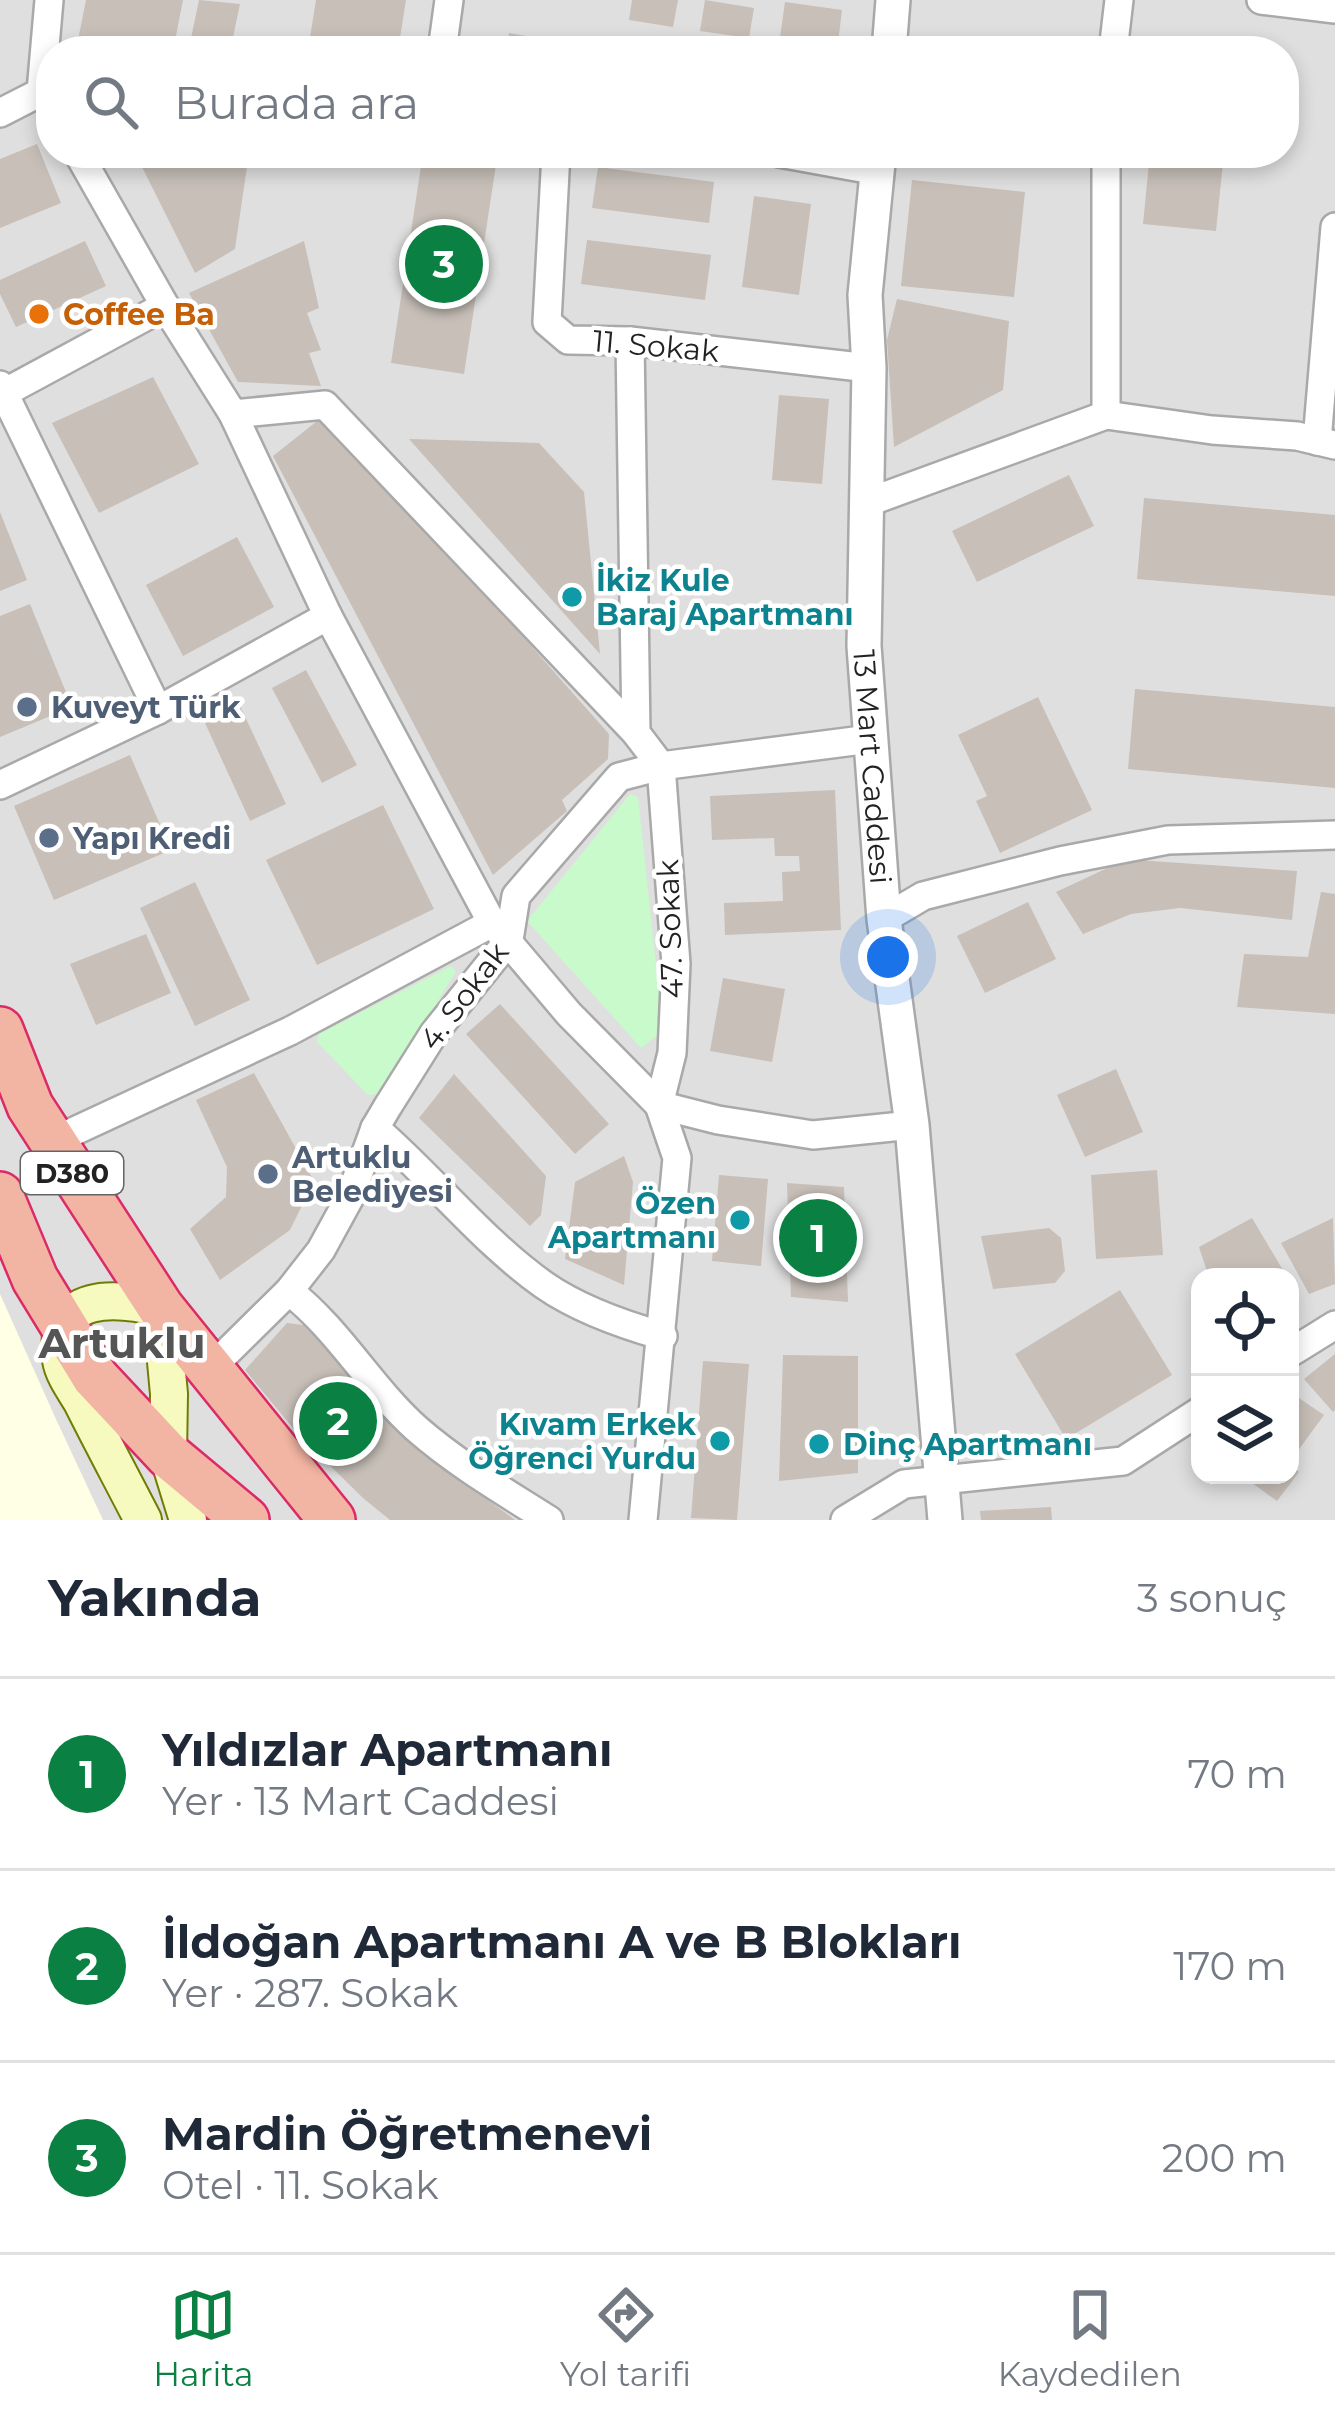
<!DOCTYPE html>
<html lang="tr">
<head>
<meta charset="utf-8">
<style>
  :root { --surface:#fff; --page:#f2f2f3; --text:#1f2937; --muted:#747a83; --line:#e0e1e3; --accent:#0b8043 }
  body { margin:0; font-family:Montserrat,sans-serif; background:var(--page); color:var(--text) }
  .controls { position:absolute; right:36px; bottom:36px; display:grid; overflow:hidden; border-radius:24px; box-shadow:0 6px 18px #0003 }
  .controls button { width:108px; height:108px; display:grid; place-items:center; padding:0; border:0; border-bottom:3px solid var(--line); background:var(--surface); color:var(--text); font:60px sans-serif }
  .you { position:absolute; left:888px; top:957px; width:42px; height:42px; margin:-30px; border:9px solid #fff; border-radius:50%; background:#1a73e8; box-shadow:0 0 0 18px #1a73e833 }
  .badge { display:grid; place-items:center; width:78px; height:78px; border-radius:50%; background:var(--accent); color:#fff; font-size:39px; font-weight:700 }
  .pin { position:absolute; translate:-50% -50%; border:6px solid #fff; box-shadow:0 3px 12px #0006 }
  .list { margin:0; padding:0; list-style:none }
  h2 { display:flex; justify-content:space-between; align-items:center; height:156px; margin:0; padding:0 48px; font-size:51px }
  h2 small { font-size:39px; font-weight:400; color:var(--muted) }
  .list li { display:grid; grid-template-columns:78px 1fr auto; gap:36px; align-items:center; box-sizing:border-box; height:192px; padding:0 48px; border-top:3px solid var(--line) }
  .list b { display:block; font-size:45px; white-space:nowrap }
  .list p { margin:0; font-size:39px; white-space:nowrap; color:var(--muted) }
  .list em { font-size:39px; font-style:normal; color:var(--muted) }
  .icon { flex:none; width:66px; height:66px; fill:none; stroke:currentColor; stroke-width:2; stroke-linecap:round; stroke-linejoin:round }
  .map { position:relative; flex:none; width:1335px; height:1520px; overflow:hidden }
  .search { position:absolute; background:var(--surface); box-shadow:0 6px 18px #0003; left:36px; right:36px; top:36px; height:132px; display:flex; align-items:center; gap:30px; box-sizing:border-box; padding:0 42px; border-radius:48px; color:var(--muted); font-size:45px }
  .sheet { height:732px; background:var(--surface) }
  nav { display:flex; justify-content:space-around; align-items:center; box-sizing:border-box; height:168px; border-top:3px solid var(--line); background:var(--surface); font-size:33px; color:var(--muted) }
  nav a { display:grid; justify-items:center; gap:6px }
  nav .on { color:var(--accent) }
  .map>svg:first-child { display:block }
  .residential { fill:#e0dfdf; fill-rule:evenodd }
  .education { fill:#ffffe5 }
  .park { fill:#c8facc }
  .building { fill:#c7bfb8 }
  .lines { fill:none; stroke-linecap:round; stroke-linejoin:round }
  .minor-casing { stroke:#a9a9a9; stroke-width:32 }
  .tertiary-casing { stroke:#a9a9a9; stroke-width:38 }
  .secondary-casing { stroke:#707d05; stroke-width:40 }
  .trunk-casing { stroke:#dc2a67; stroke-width:50 }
  .minor { stroke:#fff; stroke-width:27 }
  .tertiary { stroke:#fff; stroke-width:33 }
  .secondary { stroke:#f7fabf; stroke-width:36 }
  .trunk { stroke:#f2b4a3; stroke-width:45 }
  .food-dot { fill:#e8710a; stroke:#fff; stroke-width:4.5 }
  .culture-dot { fill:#0f9aa8; stroke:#fff; stroke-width:4.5 }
  .service-dot { fill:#5c6f8a; stroke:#fff; stroke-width:4.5 }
  .labels { text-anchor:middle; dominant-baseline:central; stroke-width:9; stroke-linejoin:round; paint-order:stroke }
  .shield { fill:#fff; stroke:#646464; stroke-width:3 }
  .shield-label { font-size:27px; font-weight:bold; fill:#222 }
  .food-label { font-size:30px; font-weight:bold; fill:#c56008; stroke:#fff; text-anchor:start }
  .street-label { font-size:30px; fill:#222; stroke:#fff }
  .culture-label { font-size:30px; font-weight:bold; fill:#0d838f; stroke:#fff; text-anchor:start }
  .service-label { font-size:30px; font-weight:bold; fill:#4e5e75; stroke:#fff; text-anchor:start }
  .district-label { font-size:42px; font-weight:bold; fill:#555; stroke:#fff }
</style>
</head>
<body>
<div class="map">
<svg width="1335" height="1520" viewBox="0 0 1335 1520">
  <rect width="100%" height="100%" fill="#f2efe9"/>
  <path class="residential" d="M0,0H1335V1520H0ZM51,51H1284V153H51ZM1200,1277H1290V1475H1200Z"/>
  <polygon class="education" points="0,1294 55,1417 103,1520 0,1520"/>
  <g class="park">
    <polygon points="630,794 638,797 663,1031 641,1048 527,921"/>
    <polygon points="451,966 456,971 383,1093 368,1095 317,1042 319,1034"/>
  </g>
  <g class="building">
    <polygon points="86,0 183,0 173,51 110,51 77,45"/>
    <polygon points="199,0 240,4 231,47 190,43"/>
    <polygon points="316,0 406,0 398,51 308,50"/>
    <polygon points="632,0 678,0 673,27 629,20"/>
    <polygon points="705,0 754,8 749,38 700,31"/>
    <polygon points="785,2 842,10 837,51 778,51"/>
    <polygon points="509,33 598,49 597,51 506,51"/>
    <polygon points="37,144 61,203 0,228 0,159"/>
    <polygon points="135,153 249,153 235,249 195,273"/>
    <polygon points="423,153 496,165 464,374 391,363"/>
    <polygon points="1150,153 1224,153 1216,231 1143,224"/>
    <polygon points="598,167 714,182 709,223 592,208"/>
    <polygon points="912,180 1025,192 1014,297 901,286"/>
    <polygon points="754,196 811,204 799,295 742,287"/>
    <polygon points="587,240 711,255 705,300 581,284"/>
    <polygon points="85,241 106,286 16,327 0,294 0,280"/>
    <polygon points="304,241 319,308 307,313 321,350 309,353 321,386 238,382 189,293"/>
    <polygon points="897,299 1009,321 1003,390 894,447 887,340"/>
    <polygon points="153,377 199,464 99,513 52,423"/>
    <polygon points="779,395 829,399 822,484 772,480"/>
    <polygon points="326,414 609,734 608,759 562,800 567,811 493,875 273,456"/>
    <polygon points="409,439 539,443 584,492 600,654"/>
    <polygon points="1069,475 1094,526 977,582 952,531"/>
    <polygon points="1144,498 1335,515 1335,596 1137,579"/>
    <polygon points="0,512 27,580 0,591"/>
    <polygon points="237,537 274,607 183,656 146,585"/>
    <polygon points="30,604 72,707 0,737 0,616"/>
    <polygon points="306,670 357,765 322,783 272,688"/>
    <polygon points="1135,689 1335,707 1335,788 1128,769"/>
    <polygon points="1038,697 1092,810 1000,853 976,801 987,796 958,735"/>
    <polygon points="240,706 286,804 250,821 205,723"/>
    <polygon points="130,755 171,850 54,900 14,806"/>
    <polygon points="835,790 841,930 725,935 724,903 783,901 782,872 800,871 799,856 775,856 774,838 712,840 710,796"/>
    <polygon points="383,805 434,909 317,965 266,860"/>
    <polygon points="1137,860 1297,871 1292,920 1180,908 1131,914 1083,934 1056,892 1116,864"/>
    <polygon points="195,882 250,1000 195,1026 140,908"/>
    <polygon points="1321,892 1335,894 1335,1014 1237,1007 1244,954 1308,957"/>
    <polygon points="1028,902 1056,959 985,993 957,936"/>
    <polygon points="146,934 171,993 96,1025 70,964"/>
    <polygon points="723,978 785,989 772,1062 710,1051"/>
    <polygon points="500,1004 609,1124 575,1154 466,1034"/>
    <polygon points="1116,1069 1143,1132 1085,1157 1057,1095"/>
    <polygon points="254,1073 314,1181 290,1230 220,1280 190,1229 226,1197 227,1167 196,1100"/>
    <polygon points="454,1074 546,1176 541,1215 530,1226 419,1118"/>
    <polygon points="624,1156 633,1182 624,1285 565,1259 575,1182"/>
    <polygon points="1157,1170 1163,1255 1096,1259 1091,1175"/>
    <polygon points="719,1175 768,1179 761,1266 712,1261"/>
    <polygon points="787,1183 844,1187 848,1302 791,1297"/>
    <polygon points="1252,1218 1287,1277 1209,1277 1199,1247"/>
    <polygon points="1333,1218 1335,1284 1309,1294 1281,1243"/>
    <polygon points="1049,1228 1061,1238 1065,1271 1055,1283 993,1289 981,1236"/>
    <polygon points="1120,1290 1172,1375 1066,1439 1015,1354"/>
    <polygon points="287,1323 311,1326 361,1389 421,1451 515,1520 390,1520 363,1498 297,1433 245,1370"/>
    <polygon points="1335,1354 1335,1410 1333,1412 1304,1379"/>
    <polygon points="783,1355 858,1356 858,1473 779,1481"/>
    <polygon points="703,1361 749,1364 737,1520 691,1518"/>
    <polygon points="1290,1392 1324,1415 1297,1452 1290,1445"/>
    <polygon points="1290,1465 1299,1472 1277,1501 1241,1475 1290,1475"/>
    <polygon points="1051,1507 1052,1520 981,1520 980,1511"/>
  </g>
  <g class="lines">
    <defs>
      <g id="minor">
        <polyline points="1261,0 1335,9"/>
        <polyline points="442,51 449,0"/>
        <polyline points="1113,51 1119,0"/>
        <polyline points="0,113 41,92 49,0"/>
        <polyline points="78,153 165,306 233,414 328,616 492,923 569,1014 659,1105 718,1120 813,1135 912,1125"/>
        <polyline points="556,153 547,322 568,340 630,341 869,368"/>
        <polyline points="779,153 878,171"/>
        <polyline points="630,341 636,733 661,766 676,964 672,1053 659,1105 677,1158 643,1520"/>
        <polyline points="0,385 158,710"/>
        <polyline points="0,395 165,306"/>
        <polyline points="233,414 325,405 636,733"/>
        <polyline points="1106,415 1106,153"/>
        <polyline points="1317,441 1335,227"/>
        <polyline points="866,503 1106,415 1212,430 1297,436 1335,445"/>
        <polyline points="0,785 158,710 328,616"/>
        <polyline points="884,919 923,896 1060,861 1168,840 1335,835"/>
        <path d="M375,1128C433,1178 482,1241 544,1285C577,1308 624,1325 663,1336"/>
        <polyline points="51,1142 290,1031 492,923"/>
        <path d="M289,1291C339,1330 370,1387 417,1429C457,1464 505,1492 549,1520"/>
        <polyline points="1290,1353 1335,1325"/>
        <polyline points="210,1369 289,1291 321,1250 350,1197 375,1128 388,1106 434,1033 509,940 516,896 619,777 661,766 870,739"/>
        <polyline points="845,1520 904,1484 1123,1461 1200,1411"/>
      </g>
      <g id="tertiary">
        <polyline points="889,51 893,0"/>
        <path id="s1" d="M879,153L865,295L869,368L864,646L884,919L912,1125L945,1520"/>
      </g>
      <path id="secondary" d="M143,1520C123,1481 102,1442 82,1402C75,1390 63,1374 61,1360C52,1291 116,1297 161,1308L169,1394L168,1455L188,1520"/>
      <g id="trunk">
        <polyline points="0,1030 30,1106 161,1308 332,1520"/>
        <polyline points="0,1195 35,1279 95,1377 168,1455 246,1520"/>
      </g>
    </defs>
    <use href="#minor" class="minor-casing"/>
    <use href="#tertiary" class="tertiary-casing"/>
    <use href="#secondary" class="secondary-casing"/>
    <use href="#trunk" class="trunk-casing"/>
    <use href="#minor" class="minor"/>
    <use href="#tertiary" class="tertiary"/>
    <use href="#secondary" class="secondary"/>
    <use href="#trunk" class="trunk"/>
  </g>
  <circle class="food-dot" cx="39" cy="314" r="12"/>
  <g class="culture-dot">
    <circle cx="572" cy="597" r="12"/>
    <circle cx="740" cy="1220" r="12"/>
    <circle cx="720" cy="1441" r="12"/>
    <circle cx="819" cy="1444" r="12"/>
  </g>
  <g class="service-dot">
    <circle cx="27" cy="707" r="12"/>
    <circle cx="49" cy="838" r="12"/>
    <circle cx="268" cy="1174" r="12"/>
  </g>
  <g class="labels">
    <rect class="shield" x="21" y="1152" width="102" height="42" rx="9"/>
    <g class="shield-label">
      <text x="72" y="1173">D380</text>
    </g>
    <g class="food-label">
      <text x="63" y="314">Coffee Ba</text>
    </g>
    <g class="street-label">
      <text transform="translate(656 346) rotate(5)">11. Sokak</text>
      <text stroke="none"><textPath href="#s1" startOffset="615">13 Mart Caddesi</textPath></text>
      <text transform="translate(670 929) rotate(-92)">47. Sokak</text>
      <text transform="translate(464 996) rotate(-53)">4. Sokak</text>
    </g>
    <g class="culture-label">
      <text x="596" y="580">İkiz Kule<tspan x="596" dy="34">Baraj Apartmanı</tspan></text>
      <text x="716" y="1203" text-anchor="end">Özen<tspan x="716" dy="34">Apartmanı</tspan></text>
      <text x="696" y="1424" text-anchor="end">Kıvam Erkek<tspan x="696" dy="34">Öğrenci Yurdu</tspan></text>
      <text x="843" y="1444">Dinç Apartmanı</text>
    </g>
    <g class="service-label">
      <text x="51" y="707">Kuveyt Türk</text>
      <text x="73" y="838">Yapı Kredi</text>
      <text x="292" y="1157">Artuklu<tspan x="292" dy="34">Belediyesi</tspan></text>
    </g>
    <g class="district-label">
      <text x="122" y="1343">Artuklu</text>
    </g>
  </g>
</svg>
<div class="controls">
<button><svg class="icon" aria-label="locate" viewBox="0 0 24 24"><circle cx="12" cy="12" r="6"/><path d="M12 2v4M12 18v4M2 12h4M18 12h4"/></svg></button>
<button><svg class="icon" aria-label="layers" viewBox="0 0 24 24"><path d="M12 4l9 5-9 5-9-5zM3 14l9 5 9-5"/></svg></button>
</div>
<div class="you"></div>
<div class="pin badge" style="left:818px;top:1238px">1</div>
<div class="pin badge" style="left:338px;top:1421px">2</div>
<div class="pin badge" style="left:444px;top:264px">3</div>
<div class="search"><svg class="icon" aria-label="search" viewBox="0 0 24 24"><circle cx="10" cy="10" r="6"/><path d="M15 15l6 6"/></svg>Burada ara</div>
</div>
<section class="sheet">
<h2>Yakında<small>3 sonuç</small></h2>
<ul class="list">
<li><span class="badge">1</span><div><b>Yıldızlar Apartmanı</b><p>Yer · 13 Mart Caddesi</p></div><em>70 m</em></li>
<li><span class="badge">2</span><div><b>İldoğan Apartmanı A ve B Blokları</b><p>Yer · 287. Sokak</p></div><em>170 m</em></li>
<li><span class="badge">3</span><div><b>Mardin Öğretmenevi</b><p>Otel · 11. Sokak</p></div><em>200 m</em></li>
</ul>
</section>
<nav>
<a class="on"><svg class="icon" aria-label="map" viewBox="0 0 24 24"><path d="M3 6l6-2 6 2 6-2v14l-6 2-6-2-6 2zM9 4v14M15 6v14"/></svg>Harita</a>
<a><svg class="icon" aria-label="directions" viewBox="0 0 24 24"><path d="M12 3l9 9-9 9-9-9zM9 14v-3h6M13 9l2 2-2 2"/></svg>Yol tarifi</a>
<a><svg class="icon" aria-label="saved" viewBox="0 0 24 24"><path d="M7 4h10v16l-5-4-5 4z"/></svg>Kaydedilen</a>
</nav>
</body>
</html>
